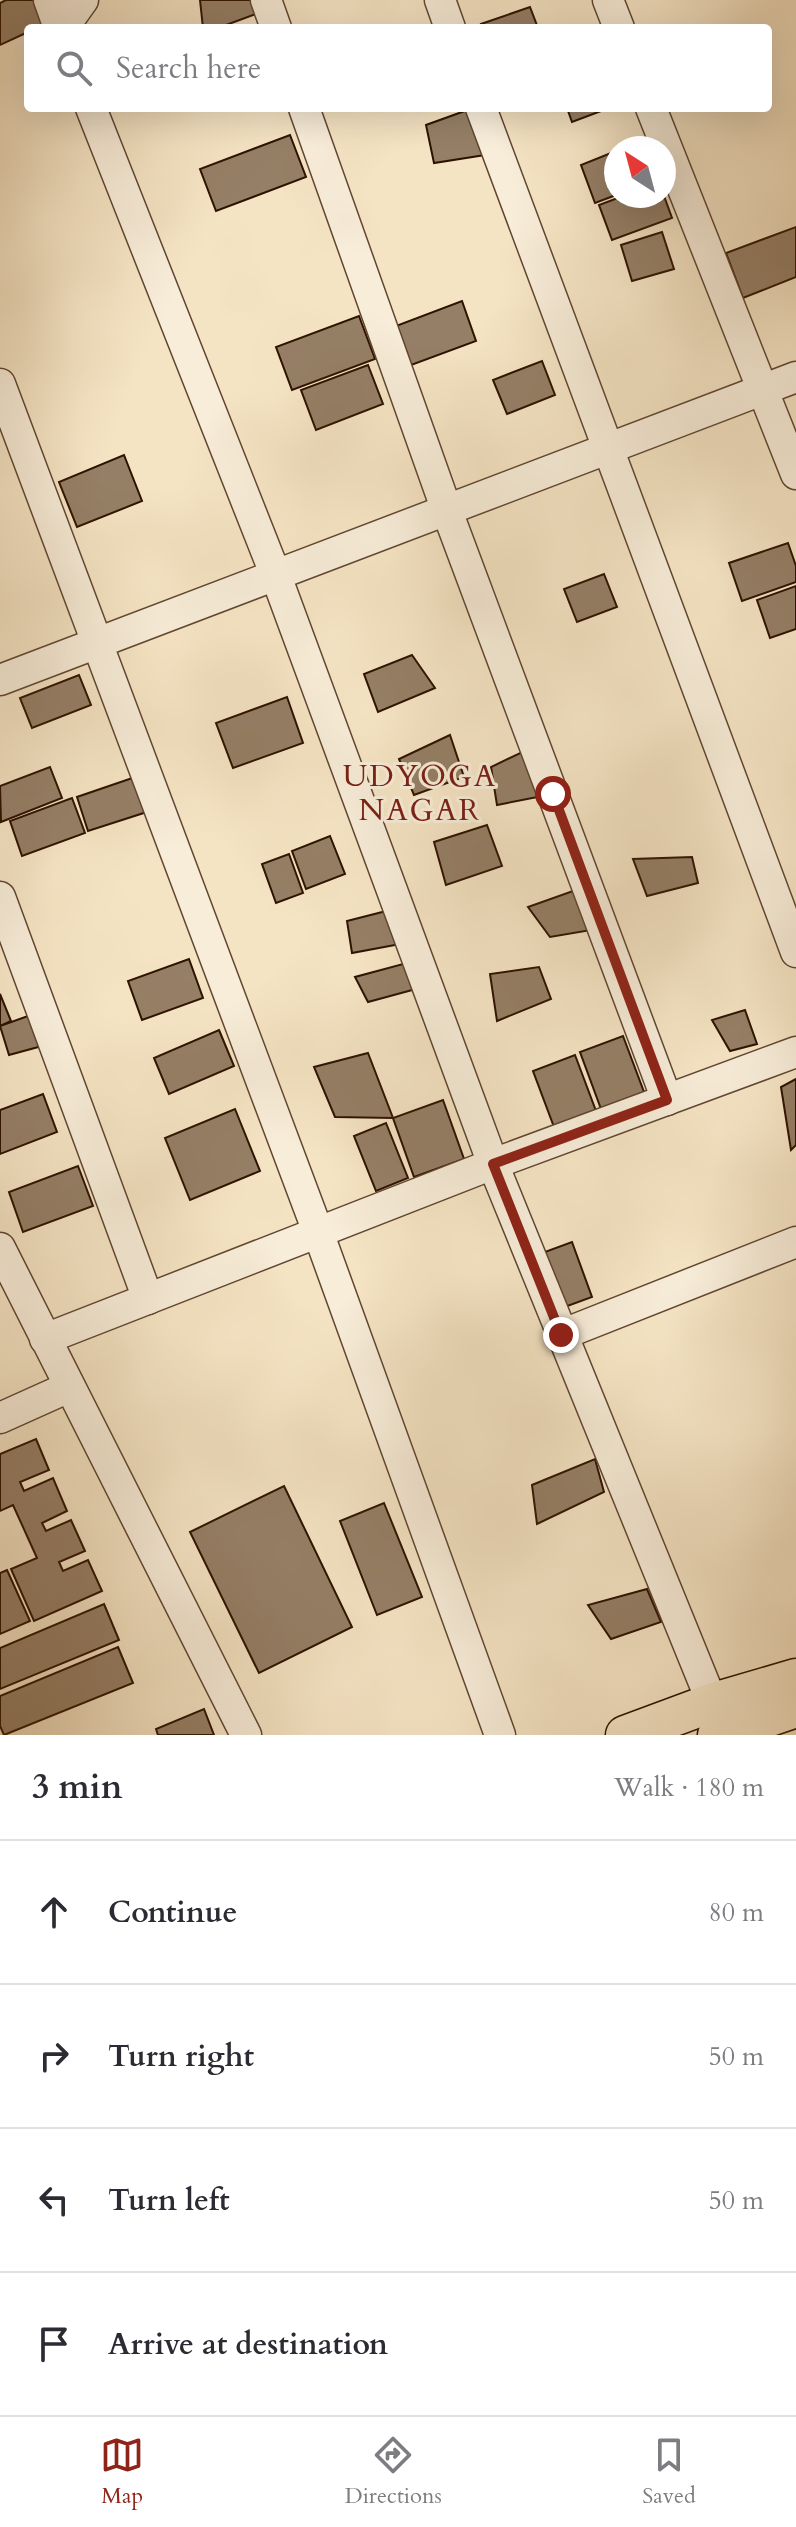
<!DOCTYPE html>
<html lang="en">
<head>
<meta charset="utf-8">
<style>
  :root { --surface:#fff; --page:#f7f7f7; --text:#2b2b33; --muted:#7c7c81; --line:#e1e1e2; --accent:#8f2418 }
  body { margin:0; font-family:Cardo,serif; background:var(--page); color:var(--text) }
  .compass { position:absolute; left:604px; top:136px; width:72px; height:72px; border-radius:50%; background:var(--surface); box-shadow:0 8px 32px #0002; rotate:324deg }
  .stop { position:absolute; width:24px; height:24px; margin:-18px; border:6px solid #8f2418; border-radius:50%; background:#fff }
  .stop.end { background:#8f2418; border-color:#fff; box-shadow:0 2px 8px #0008 }
  .list { margin:0; padding:0; list-style:none }
  h2 { display:flex; justify-content:space-between; align-items:center; height:104px; margin:0; padding:0 32px; font-size:34px }
  h2 small { font-size:26px; font-weight:400; color:var(--muted) }
  .list li { display:grid; grid-template-columns:52px 1fr auto; gap:24px; align-items:center; box-sizing:border-box; height:144px; padding:0 32px; border-top:2px solid var(--line) }
  .list b { display:block; font-size:30px; white-space:nowrap }
  .list em { font-size:26px; font-style:normal; color:var(--muted) }
  .icon { flex:none; width:44px; height:44px; fill:none; stroke:currentColor; stroke-width:2; stroke-linecap:round; stroke-linejoin:round }
  .map { position:relative; flex:none; width:796px; height:1735px; overflow:hidden }
  .search { position:absolute; background:var(--surface); box-shadow:0 8px 32px #0002; left:24px; right:24px; top:24px; height:88px; display:flex; align-items:center; gap:20px; box-sizing:border-box; padding:0 28px; border-radius:8px; color:var(--muted); font-size:30px }
  .sheet { height:680px; background:var(--surface) }
  nav { display:flex; justify-content:space-around; align-items:center; box-sizing:border-box; height:112px; border-top:2px solid var(--line); background:var(--surface); font-size:22px; color:var(--muted) }
  nav a { display:grid; justify-items:center; gap:4px }
  nav .on { color:var(--accent) }
  .map>svg:first-child { display:block }
  .building { fill:#957f66; stroke:#2e1200; stroke-width:2 }
  .lines { fill:none; stroke-linecap:round; stroke-linejoin:round }
  .minor-casing { stroke:#604631; stroke-width:33 }
  .major-casing { stroke:#2e1200; stroke-width:41 }
  .minor { stroke:#f8edd9; stroke-width:30 }
  .major { stroke:#f5e4c4; stroke-width:38 }
  .route { stroke:#8f2418; stroke-width:10 }
  .labels { text-anchor:middle; dominant-baseline:central; stroke-width:6; stroke-linejoin:round; paint-order:stroke }
  .neighbourhood-label { font-size:30px; letter-spacing:2px; fill:#7a1f14; stroke:#f8edd9 }
</style>
</head>
<body>
<div class="map">
<svg width="796" height="1735" viewBox="0 0 796 1735">
  <rect width="100%" height="100%" fill="#f5e4c4"/>
  <filter id="stains"><feTurbulence type="fractalNoise" baseFrequency=".0025" numOctaves="4"/><feColorMatrix values="0 0 0 0 .2 0 0 0 0 .09 0 0 0 0 .02 0 0 0 .5 -.17"/></filter>
  <radialGradient id="worn" r=".72"><stop offset=".6" stop-color="#630" stop-opacity="0"/><stop offset="1" stop-color="#630" stop-opacity=".3"/></radialGradient>
  <g class="building">
    <polygon points="6,0 34,0 45,24 28,28 28,32 0,45 0,3"/>
    <polygon points="200,0 256,0 256,14 218,28 203,28"/>
    <polygon points="530,7 538,28 482,28 481,24"/>
    <polygon points="473,108 498,153 434,163 426,125"/>
    <polygon points="567,108 609,108 572,122"/>
    <polygon points="290,135 306,177 216,211 200,169"/>
    <polygon points="616,151 616,195 595,203 581,165"/>
    <polygon points="623,196 664,196 672,218 612,240 599,205"/>
    <polygon points="796,227 796,277 743,298 726,253"/>
    <polygon points="662,232 674,269 632,281 621,245"/>
    <polygon points="462,301 476,341 403,368 388,329"/>
    <polygon points="359,316 375,359 292,390 276,347"/>
    <polygon points="542,361 555,395 507,414 493,380"/>
    <polygon points="368,365 383,404 316,430 301,390"/>
    <polygon points="124,455 142,501 77,527 59,482"/>
    <polygon points="788,543 796,566 796,582 742,601 729,563"/>
    <polygon points="604,574 617,607 577,622 564,589"/>
    <polygon points="796,586 796,629 770,638 757,600"/>
    <polygon points="412,655 435,688 378,712 364,674"/>
    <polygon points="79,675 91,705 32,728 20,698"/>
    <polygon points="287,697 303,743 233,768 216,723"/>
    <polygon points="450,735 464,777 414,795 399,759"/>
    <polygon points="535,746 553,794 497,805 491,767"/>
    <polygon points="50,767 62,798 1,822 0,786"/>
    <polygon points="141,775 153,810 88,831 77,797"/>
    <polygon points="72,798 85,833 22,856 10,821"/>
    <polygon points="487,825 502,866 446,885 434,842"/>
    <polygon points="330,836 345,874 306,889 292,851"/>
    <polygon points="289,854 303,893 276,903 262,864"/>
    <polygon points="692,857 698,883 647,896 633,859"/>
    <polygon points="587,886 603,928 550,937 528,907"/>
    <polygon points="398,908 411,942 352,953 347,921"/>
    <polygon points="189,959 203,998 142,1020 128,981"/>
    <polygon points="403,964 427,986 368,1002 355,977"/>
    <polygon points="539,967 551,999 497,1021 490,974"/>
    <polygon points="0,994 11,1021 0,1026"/>
    <polygon points="745,1010 757,1044 730,1051 712,1020"/>
    <polygon points="42,1011 53,1043 9,1055 0,1026"/>
    <polygon points="219,1030 234,1066 169,1094 154,1058"/>
    <polygon points="623,1036 644,1092 601,1109 580,1052"/>
    <polygon points="368,1053 393,1118 335,1117 314,1067"/>
    <polygon points="575,1055 596,1111 554,1127 533,1071"/>
    <polygon points="796,1079 796,1145 791,1150 781,1087"/>
    <polygon points="43,1094 57,1132 0,1154 0,1110"/>
    <polygon points="443,1100 464,1159 414,1177 393,1118"/>
    <polygon points="235,1109 260,1171 190,1200 165,1138"/>
    <polygon points="386,1123 408,1178 376,1191 354,1136"/>
    <polygon points="78,1166 93,1206 23,1232 9,1192"/>
    <polygon points="572,1242 592,1297 562,1308 542,1253"/>
    <polygon points="36,1439 49,1470 20,1482 24,1491 53,1478 67,1511 42,1523 46,1531 71,1520 85,1551 59,1562 63,1571 88,1560 102,1591 34,1621 11,1569 37,1558 13,1505 0,1511 0,1454"/>
    <polygon points="595,1459 604,1492 537,1524 532,1485"/>
    <polygon points="284,1486 352,1627 259,1673 190,1532"/>
    <polygon points="384,1503 422,1597 377,1615 340,1521"/>
    <polygon points="7,1570 30,1621 0,1634 0,1573"/>
    <polygon points="647,1589 661,1622 611,1639 588,1605"/>
    <polygon points="104,1604 119,1640 0,1689 0,1648"/>
    <polygon points="118,1647 133,1683 4,1735 0,1726 0,1696"/>
    <polygon points="204,1709 214,1735 158,1735 156,1729"/>
  </g>
  <g class="lines">
    <defs>
      <g id="minor">
        <polyline points="49,0 59,28"/>
        <polyline points="266,0 276,28"/>
        <polyline points="440,0 450,28"/>
        <polyline points="608,0 619,28"/>
        <polyline points="63,28 83,0"/>
        <polyline points="91,108 276,576 493,1164 720,1722"/>
        <polyline points="304,108 447,511 667,1100"/>
        <polyline points="481,108 796,952"/>
        <polyline points="651,108 796,474"/>
        <polyline points="0,384 318,1232 500,1735"/>
        <polyline points="0,680 796,377"/>
        <polyline points="0,897 148,1299"/>
        <polyline points="0,1248 246,1735"/>
        <polyline points="561,1335 796,1242"/>
        <polyline points="45,1339 493,1164 796,1052"/>
        <polyline points="0,1418 69,1387"/>
      </g>
      <g id="major">
        <polyline points="625,1735 714,1702 796,1678"/>
        <polyline points="717,1735 796,1708"/>
      </g>
    </defs>
    <use href="#minor" class="minor-casing"/>
    <use href="#major" class="major-casing"/>
    <use href="#minor" class="minor"/>
    <use href="#major" class="major"/>
  </g>
  <g class="lines">
    <polyline class="route" points="553,794 667,1100 493,1164 561,1335"/>
  </g>
  <g class="labels">
    <g class="neighbourhood-label">
      <text x="420" y="776">UDYOGA<tspan x="420" dy="34">NAGAR</tspan></text>
    </g>
  </g>
  <rect width="100%" height="100%" filter="url(#stains)"/>
  <rect width="100%" height="100%" fill="url(#worn)"/>
</svg>
<svg class="compass" viewBox="-18 -18 36 36"><path d="M0-13l5 13h-10z" fill="#e53935"/><path d="M0 13l5-13h-10z" fill="#7c7c81"/></svg>
<div class="stop" style="left:553px;top:794px"></div>
<div class="stop end" style="left:561px;top:1335px"></div>
<div class="search"><svg class="icon" aria-label="search" viewBox="0 0 24 24"><circle cx="10" cy="10" r="6"/><path d="M15 15l6 6"/></svg>Search here</div>
</div>
<section class="sheet">
<h2>3 min<small>Walk · 180 m</small></h2>
<ul class="list">
<li><svg class="icon" aria-label="ahead" viewBox="0 0 24 24"><path d="M12 20V5M6 11l6-6 6 6"/></svg><div><b>Continue</b></div><em>80 m</em></li>
<li><svg class="icon" aria-label="right" viewBox="0 0 24 24"><path d="M7 20v-9h11M14 6l5 5-5 5"/></svg><div><b>Turn right</b></div><em>50 m</em></li>
<li><svg class="icon" aria-label="left" viewBox="0 0 24 24"><path d="M17 20v-9H6M10 6l-5 5 5 5"/></svg><div><b>Turn left</b></div><em>50 m</em></li>
<li><svg class="icon" aria-label="arrive" viewBox="0 0 24 24"><path d="M6 21V4h12l-3 4 3 4H6"/></svg><div><b>Arrive at destination</b></div></li>
</ul>
</section>
<nav>
<a class="on"><svg class="icon" aria-label="map" viewBox="0 0 24 24"><path d="M3 6l6-2 6 2 6-2v14l-6 2-6-2-6 2zM9 4v14M15 6v14"/></svg>Map</a>
<a><svg class="icon" aria-label="directions" viewBox="0 0 24 24"><path d="M12 3l9 9-9 9-9-9zM9 14v-3h6M13 9l2 2-2 2"/></svg>Directions</a>
<a><svg class="icon" aria-label="saved" viewBox="0 0 24 24"><path d="M7 4h10v16l-5-4-5 4z"/></svg>Saved</a>
</nav>
</body>
</html>
